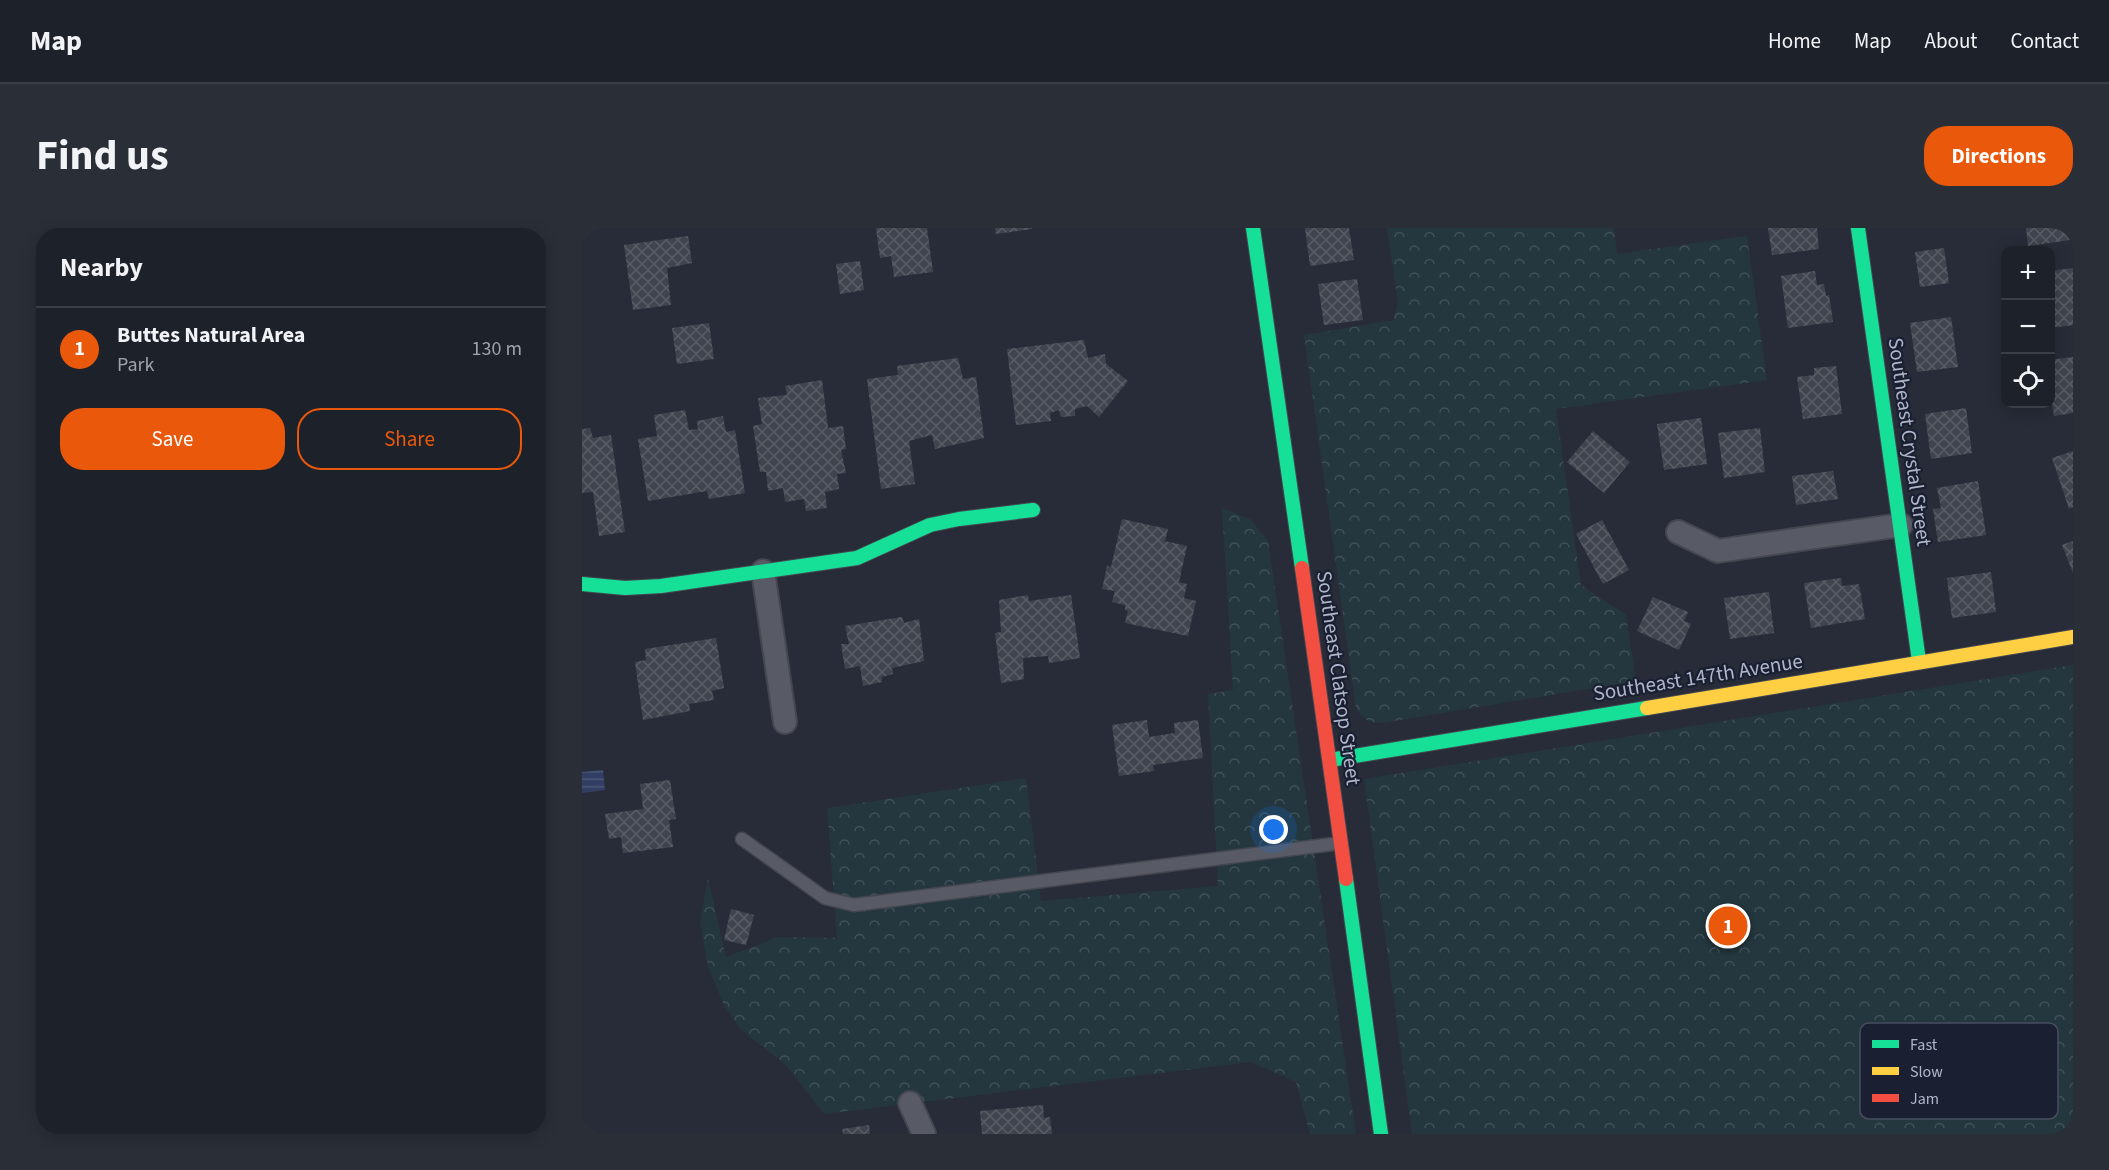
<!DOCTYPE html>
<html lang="en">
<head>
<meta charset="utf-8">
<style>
  :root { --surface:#1d212a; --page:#2a2e36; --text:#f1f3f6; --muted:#a0a3a8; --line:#3b3e47; --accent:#ea580c }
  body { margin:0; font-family:"Source Sans 3",sans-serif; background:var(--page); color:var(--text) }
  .controls { position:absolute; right:18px; top:18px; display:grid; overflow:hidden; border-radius:12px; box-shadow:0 3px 15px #0003 }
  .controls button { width:54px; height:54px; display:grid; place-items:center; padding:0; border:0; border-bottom:2px solid var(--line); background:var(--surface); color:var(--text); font:30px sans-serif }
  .you { position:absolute; left:692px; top:602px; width:21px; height:21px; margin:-15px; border:4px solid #fff; border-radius:50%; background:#1a73e8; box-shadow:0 0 0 9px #1a73e833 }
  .badge { display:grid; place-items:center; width:39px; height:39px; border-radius:50%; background:var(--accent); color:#fff; font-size:20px; font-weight:700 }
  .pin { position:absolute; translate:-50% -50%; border:3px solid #fff; box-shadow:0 2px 6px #0006 }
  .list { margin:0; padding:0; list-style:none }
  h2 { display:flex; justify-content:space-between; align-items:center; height:78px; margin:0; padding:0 24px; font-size:26px }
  h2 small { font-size:20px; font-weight:400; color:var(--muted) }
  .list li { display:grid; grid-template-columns:39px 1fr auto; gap:18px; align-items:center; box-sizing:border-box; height:84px; padding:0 24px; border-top:2px solid var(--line) }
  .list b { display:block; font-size:22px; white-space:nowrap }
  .list p { margin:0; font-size:20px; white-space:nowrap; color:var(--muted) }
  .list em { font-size:20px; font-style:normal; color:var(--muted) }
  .actions { display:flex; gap:12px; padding:18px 24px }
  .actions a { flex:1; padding:14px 0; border:2px solid var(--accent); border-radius:24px; text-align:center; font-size:21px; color:var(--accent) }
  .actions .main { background:var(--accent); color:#fff }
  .icon { flex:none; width:33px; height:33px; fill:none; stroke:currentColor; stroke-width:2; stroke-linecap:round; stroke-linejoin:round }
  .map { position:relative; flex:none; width:1491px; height:906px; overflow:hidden; border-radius:24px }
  header { display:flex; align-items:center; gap:36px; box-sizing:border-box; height:84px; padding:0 30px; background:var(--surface); border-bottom:2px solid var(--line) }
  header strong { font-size:28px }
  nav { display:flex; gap:33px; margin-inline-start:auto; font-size:21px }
  .intro { display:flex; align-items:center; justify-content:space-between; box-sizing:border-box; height:144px; padding:0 36px }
  h1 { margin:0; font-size:42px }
  .button { padding:15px 27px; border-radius:24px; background:var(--accent); color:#fff; font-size:21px; font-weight:700 }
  main { display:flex; gap:36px; padding:0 36px }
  aside { flex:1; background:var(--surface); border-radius:24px; box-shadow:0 3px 15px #0003 }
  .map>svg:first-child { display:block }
  .forest { fill:url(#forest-crowns) }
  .water { fill:url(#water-rules) }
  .building { fill:url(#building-cross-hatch) }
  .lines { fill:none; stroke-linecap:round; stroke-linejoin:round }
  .lane-casing { stroke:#444750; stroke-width:15 }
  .street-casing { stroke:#444750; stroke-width:26 }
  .fast-casing { stroke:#444750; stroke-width:16 }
  .slow-casing { stroke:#444750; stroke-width:16 }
  .jam-casing { stroke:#444750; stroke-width:16 }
  .lane { stroke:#585a65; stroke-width:12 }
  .street { stroke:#585a65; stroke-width:22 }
  .fast { stroke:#16e098; stroke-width:14 }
  .slow { stroke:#ffcf43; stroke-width:14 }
  .jam { stroke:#f24e42; stroke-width:14 }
  .labels { text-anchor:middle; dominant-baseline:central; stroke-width:4.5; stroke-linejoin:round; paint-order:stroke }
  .street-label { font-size:21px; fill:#b0b6c9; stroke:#1a2032 }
  .key { fill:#1a2032; stroke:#474d5f; stroke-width:1.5 }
  .key-label { font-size:16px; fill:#b0b6c9 }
</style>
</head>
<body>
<header>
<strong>Map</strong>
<nav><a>Home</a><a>Map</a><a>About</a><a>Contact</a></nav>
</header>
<div class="intro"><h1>Find us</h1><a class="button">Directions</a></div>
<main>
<aside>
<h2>Nearby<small></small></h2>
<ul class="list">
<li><span class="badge">1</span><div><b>Buttes Natural Area</b><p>Park</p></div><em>130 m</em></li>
</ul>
<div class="actions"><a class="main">Save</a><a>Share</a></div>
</aside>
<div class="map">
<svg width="1491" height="906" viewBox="0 0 1491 906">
  <defs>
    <pattern id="forest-crowns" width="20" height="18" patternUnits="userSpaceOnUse" patternTransform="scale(1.5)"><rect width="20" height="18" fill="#24363e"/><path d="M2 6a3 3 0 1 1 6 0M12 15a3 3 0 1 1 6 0" fill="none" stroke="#415159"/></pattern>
    <pattern id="water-rules" width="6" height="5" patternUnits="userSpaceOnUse" patternTransform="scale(1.5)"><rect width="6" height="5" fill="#323e63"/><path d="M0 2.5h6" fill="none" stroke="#4d5878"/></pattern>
    <pattern id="building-cross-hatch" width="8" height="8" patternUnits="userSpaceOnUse" patternTransform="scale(1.5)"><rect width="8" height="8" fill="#40444e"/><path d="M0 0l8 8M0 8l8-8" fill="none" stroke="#595d66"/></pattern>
  </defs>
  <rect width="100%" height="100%" fill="#272c38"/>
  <g class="forest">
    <path d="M805,0H1032L1035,26L1165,8L1185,152L974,181L999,357L1044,387L1054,453L800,495C788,495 780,491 774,480L722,107L811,92L816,75Z"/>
    <polygon points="640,280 668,291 686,313 774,906 728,906 714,854 669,834 242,886 203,836 158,801 142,777 126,739 118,694 126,650 144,729 196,709 255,710 245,580 444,550 459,673 636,658 626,466 651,462"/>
    <polygon points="1491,437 1491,906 830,906 782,551"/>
  </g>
  <polygon class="water" points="21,542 23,562 0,565 0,544"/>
  <g class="building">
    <polygon points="294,0 345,0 351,44 312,49 309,28 298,30"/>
    <polygon points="413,0 450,0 450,1 414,6"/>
    <polygon points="723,0 767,0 772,32 728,38"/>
    <polygon points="1186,0 1235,0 1237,21 1190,27"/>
    <polygon points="1444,0 1487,0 1488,12 1446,18"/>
    <polygon points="106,8 110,35 85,40 89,77 51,82 42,17"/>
    <polygon points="1362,20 1367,55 1338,59 1333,24"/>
    <polygon points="278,33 282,62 258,66 254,36"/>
    <polygon points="1491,40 1491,97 1468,100 1468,43"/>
    <polygon points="1233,43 1235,57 1242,56 1244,68 1247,67 1251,94 1206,100 1199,48"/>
    <polygon points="775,51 781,92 742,97 736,56"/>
    <polygon points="1369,89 1376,139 1335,144 1328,95"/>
    <polygon points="127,95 132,131 95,136 90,100"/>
    <polygon points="502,112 506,130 523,126 524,136 546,153 517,189 505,178 493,181 493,188 479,189 477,182 468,185 469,193 434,197 425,121"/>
    <polygon points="1491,129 1491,185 1472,188 1468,165 1468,132"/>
    <polygon points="376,130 381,151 394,149 402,210 353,221 350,207 327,213 333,256 299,261 285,151 316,147 315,138"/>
    <polygon points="1254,138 1260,186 1221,191 1215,149 1232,147 1232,140"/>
    <polygon points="240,152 246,200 261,198 264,221 259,222 264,245 255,246 257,261 243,264 245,280 224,283 222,271 203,274 201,260 186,263 184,244 178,244 171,198 180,196 176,170 205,167 203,158"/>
    <polygon points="1384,180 1390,225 1349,231 1343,186"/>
    <polygon points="103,182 107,202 116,201 115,193 141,188 144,204 153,202 163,265 127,271 125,263 66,273 56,211 75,208 72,187"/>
    <polygon points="1119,190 1125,236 1082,242 1075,196"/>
    <polygon points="8,200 11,210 29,207 43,304 17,308 11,264 0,265 0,201"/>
    <polygon points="1178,200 1183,244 1142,250 1136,205"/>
    <polygon points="1011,203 1048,234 1022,265 985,234"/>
    <polygon points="1491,223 1491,279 1487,281 1470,230"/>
    <polygon points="1251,243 1256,271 1214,277 1210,248"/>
    <polygon points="1396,253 1404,307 1356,314 1351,281 1359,280 1355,260"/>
    <polygon points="540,291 586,301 583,313 605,318 597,354 605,356 602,370 614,373 606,408 543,395 546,383 543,382 543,377 530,374 533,363 520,361 525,338 529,339"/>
    <polygon points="1020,292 1047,342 1021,356 994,306"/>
    <polygon points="1491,313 1491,345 1480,317"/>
    <polygon points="1409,344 1414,384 1370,390 1365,350"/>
    <polygon points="1259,350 1260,358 1277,356 1283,391 1229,400 1222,355"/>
    <polygon points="1187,364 1192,405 1148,411 1142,370"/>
    <polygon points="446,367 447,373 489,367 498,430 467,435 466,428 441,430 442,451 419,455 413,405 419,404 417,372"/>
    <polygon points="1071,369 1106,384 1102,393 1109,396 1097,422 1055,403"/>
    <polygon points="320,389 322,395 337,391 342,433 310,440 311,446 300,449 300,454 281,458 278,438 263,441 259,416 267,416 263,398"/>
    <polygon points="134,410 142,460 130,463 132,472 107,476 108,483 61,492 53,434 64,432 63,421"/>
    <polygon points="565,492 567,509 593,505 592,495 616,492 621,530 571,537 572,543 537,548 530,497"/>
    <polygon points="88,552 94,591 87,592 91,619 41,625 39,609 27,611 23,586 61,581 58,556"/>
    <polygon points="149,681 172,687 164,717 142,712"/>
    <polygon points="461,877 462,890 468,889 470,906 400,906 398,883"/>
    <polygon points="287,897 288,906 261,906 260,901"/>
  </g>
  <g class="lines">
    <defs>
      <polyline id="lane" points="160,611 243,670 272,677 759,615"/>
      <g id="street">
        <polyline points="1096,304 1136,323 1319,297"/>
        <polyline points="181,343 203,494"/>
        <polyline points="328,875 342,906"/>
      </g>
      <g id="fast">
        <polyline points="671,0 720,340"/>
        <polyline points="1276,0 1337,433"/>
        <polyline points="0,356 43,360 79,358 275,330 348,297 377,291 451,282"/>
        <polyline points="748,532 1065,480"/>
        <polyline points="764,651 799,906"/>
      </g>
      <polyline id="slow" points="1065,480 1491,409"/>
      <polyline id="jam" points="720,340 764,651"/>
    </defs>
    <use href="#lane" class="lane-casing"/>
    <use href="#street" class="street-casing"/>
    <use href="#fast" class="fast-casing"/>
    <use href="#slow" class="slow-casing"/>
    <use href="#jam" class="jam-casing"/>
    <use href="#lane" class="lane"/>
    <use href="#street" class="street"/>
    <use href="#fast" class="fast"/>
    <use href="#slow" class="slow"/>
    <use href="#jam" class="jam"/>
  </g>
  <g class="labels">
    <g class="street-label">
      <text transform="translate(1328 214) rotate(82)">Southeast Crystal Street</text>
      <text transform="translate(1116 449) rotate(-9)">Southeast 147th Avenue</text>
      <text transform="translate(757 450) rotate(82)">Southeast Clatsop Street</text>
    </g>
  </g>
  <rect x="1278" y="795" width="198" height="96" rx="9" class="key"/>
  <rect x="1290" y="812" width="27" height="8" fill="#16e098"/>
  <rect x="1290" y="839" width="27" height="8" fill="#ffcf43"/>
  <rect x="1290" y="866" width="27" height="8" fill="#f24e42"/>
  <g class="key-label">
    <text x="1328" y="822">Fast</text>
    <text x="1328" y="849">Slow</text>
    <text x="1328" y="876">Jam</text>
  </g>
</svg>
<div class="controls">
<button>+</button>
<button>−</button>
<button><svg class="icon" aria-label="locate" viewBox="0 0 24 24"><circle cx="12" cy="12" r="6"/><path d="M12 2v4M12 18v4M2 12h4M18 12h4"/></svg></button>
</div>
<div class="you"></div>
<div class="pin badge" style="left:1146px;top:698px">1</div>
</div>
</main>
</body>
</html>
